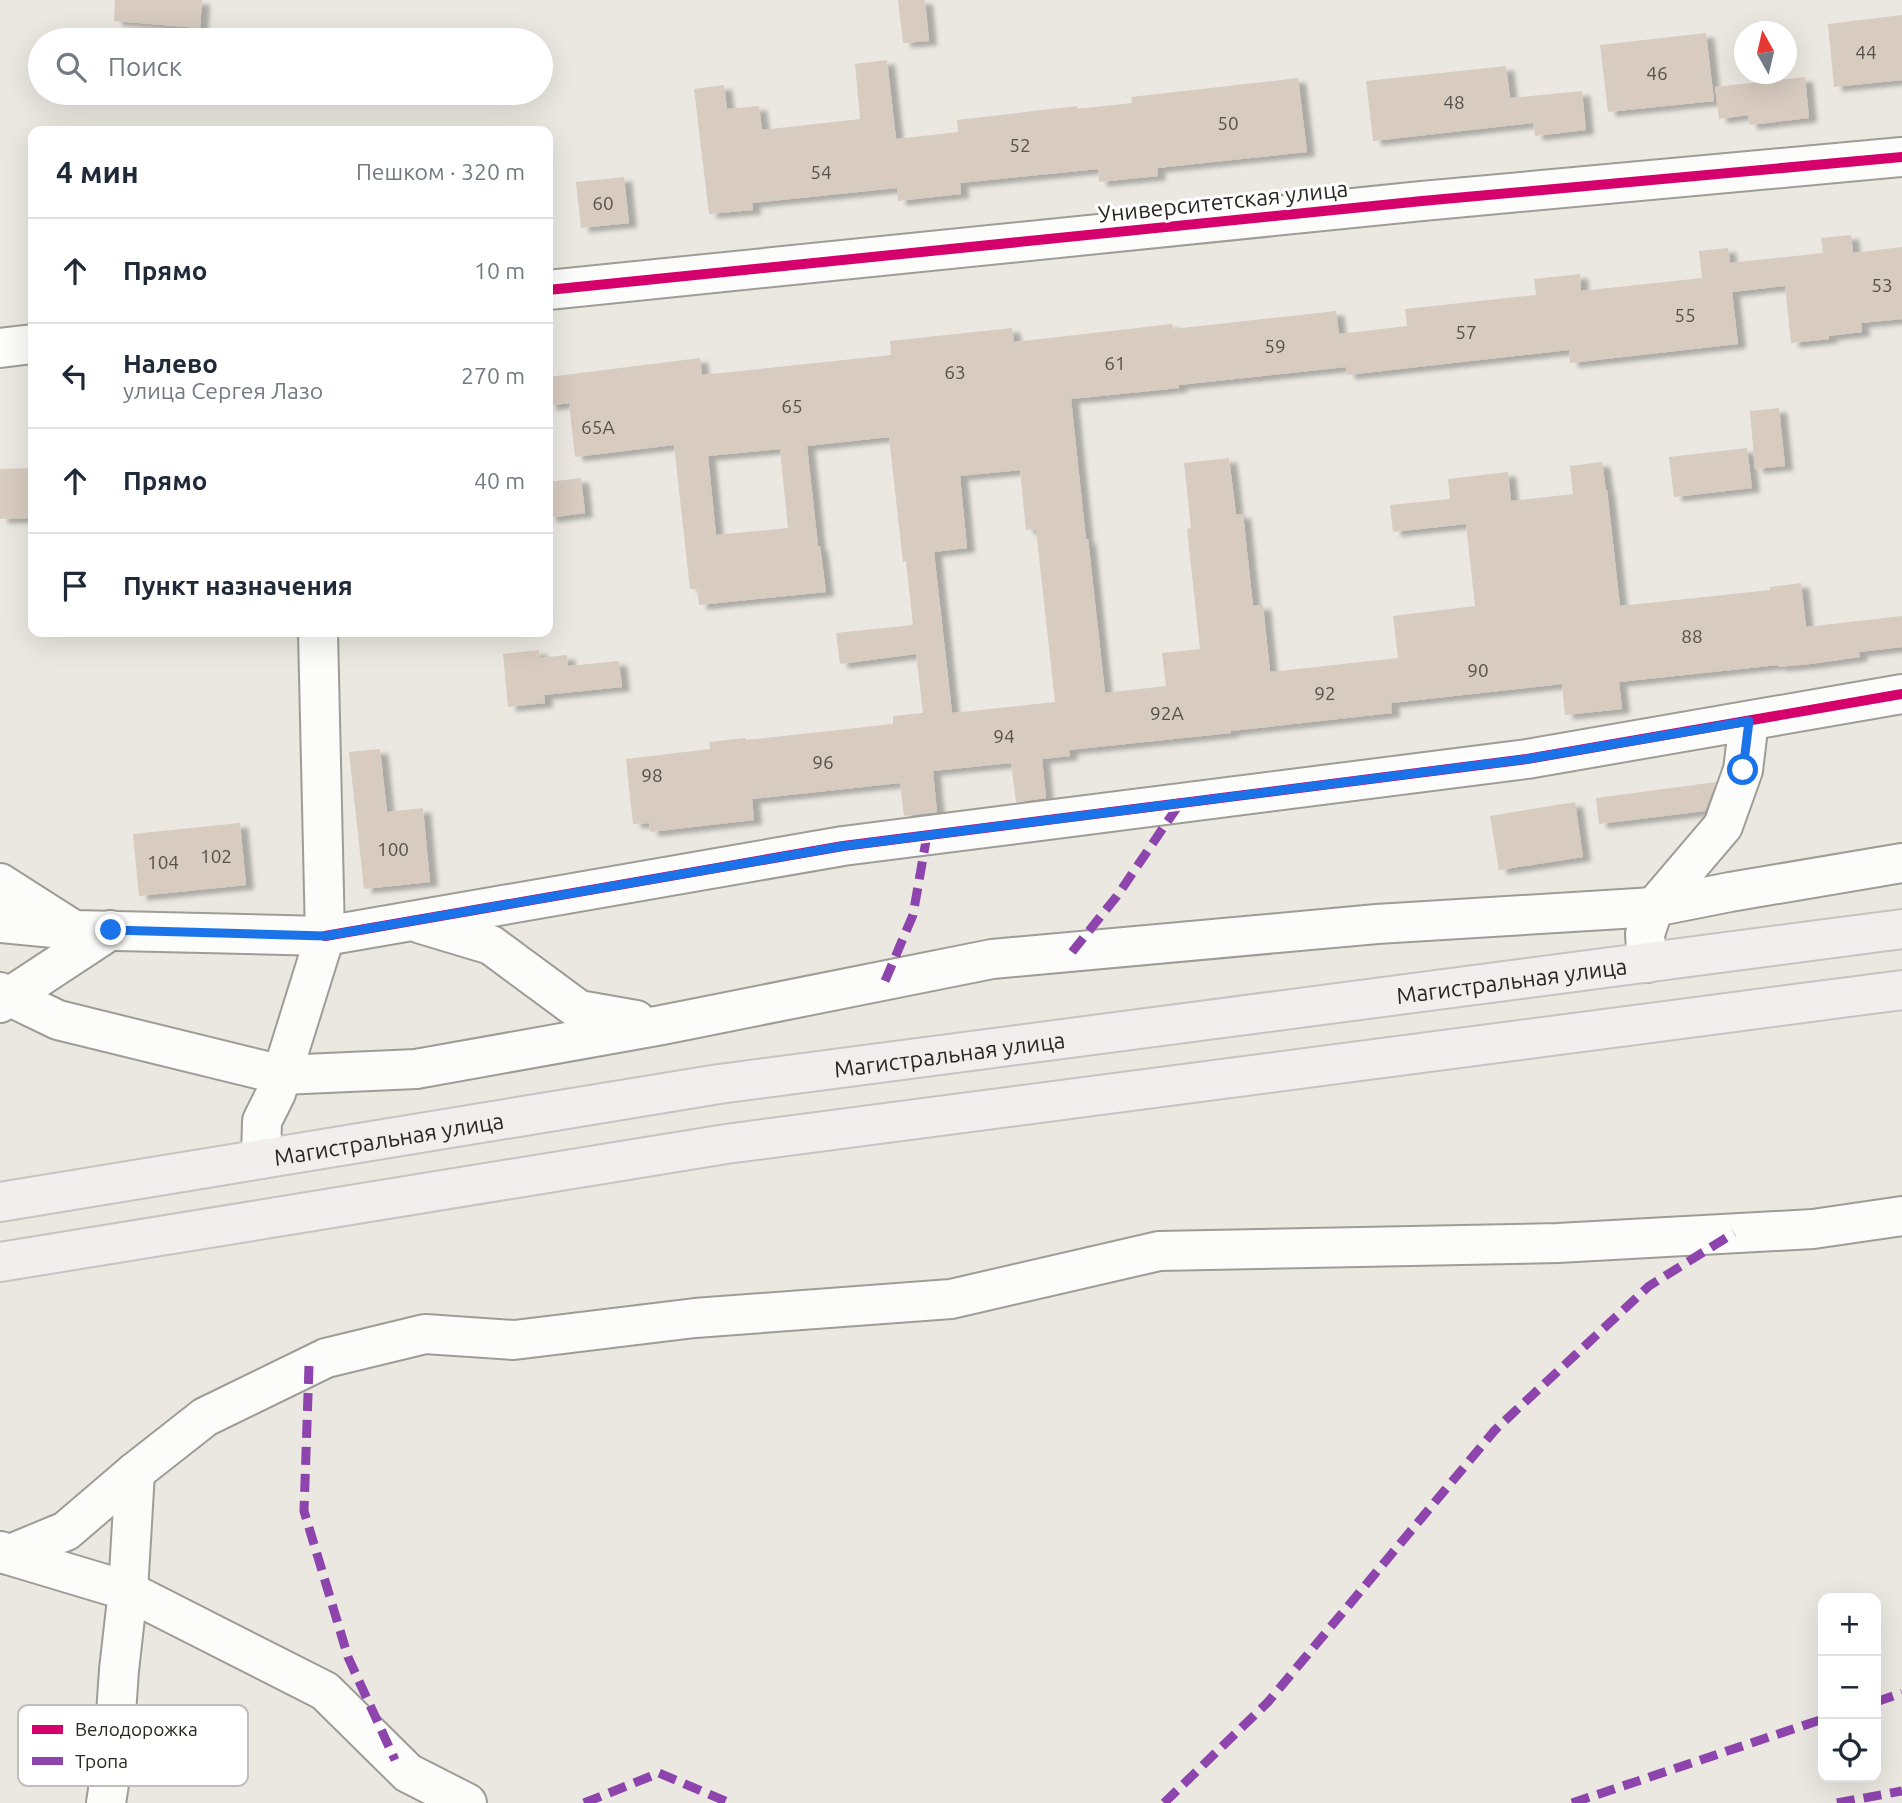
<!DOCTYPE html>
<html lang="ru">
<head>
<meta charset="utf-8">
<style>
  :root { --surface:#fff; --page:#f6f6f7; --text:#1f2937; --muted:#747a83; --line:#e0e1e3 }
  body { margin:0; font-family:Ubuntu,sans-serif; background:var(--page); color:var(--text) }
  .controls { position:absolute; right:21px; bottom:21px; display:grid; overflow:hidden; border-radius:14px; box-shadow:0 7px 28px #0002 }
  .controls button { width:63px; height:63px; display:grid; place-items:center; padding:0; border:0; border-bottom:2px solid var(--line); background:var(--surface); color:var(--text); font:35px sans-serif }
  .compass { position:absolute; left:1734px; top:21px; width:63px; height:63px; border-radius:50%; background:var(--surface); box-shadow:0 7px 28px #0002; rotate:352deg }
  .stop { position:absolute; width:21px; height:21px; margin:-16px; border:5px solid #1a73e8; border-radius:50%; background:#fff }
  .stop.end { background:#1a73e8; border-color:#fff; box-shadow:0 2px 7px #0008 }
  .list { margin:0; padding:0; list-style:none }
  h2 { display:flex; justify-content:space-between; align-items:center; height:91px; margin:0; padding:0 28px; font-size:30px }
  h2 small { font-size:23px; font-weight:400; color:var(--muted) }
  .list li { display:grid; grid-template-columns:46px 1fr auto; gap:21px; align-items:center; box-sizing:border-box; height:105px; padding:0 28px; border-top:2px solid var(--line) }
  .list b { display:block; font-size:26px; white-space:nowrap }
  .list p { margin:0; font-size:23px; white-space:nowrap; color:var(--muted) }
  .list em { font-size:23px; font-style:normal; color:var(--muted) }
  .icon { flex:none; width:38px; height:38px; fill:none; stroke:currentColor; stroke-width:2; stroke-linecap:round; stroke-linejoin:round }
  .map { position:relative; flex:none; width:1902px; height:1803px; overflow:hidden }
  .search { position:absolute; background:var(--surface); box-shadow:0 7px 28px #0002; left:28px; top:28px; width:525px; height:77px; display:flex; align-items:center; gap:18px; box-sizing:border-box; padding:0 24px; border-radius:38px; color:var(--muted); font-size:26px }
  .panel { position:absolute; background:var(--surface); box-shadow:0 7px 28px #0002; left:28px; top:126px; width:525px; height:511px; border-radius:14px }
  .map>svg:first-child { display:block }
  .building { fill:#d8cbc0; fill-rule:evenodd; filter:url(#shadow) }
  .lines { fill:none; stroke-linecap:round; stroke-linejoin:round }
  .minor-casing { stroke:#9e9c96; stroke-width:42 }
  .major-casing { stroke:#c5c4c0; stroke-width:42 }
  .minor { stroke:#fcfcfa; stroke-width:38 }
  .major { stroke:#f3eeee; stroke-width:38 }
  .quiet { stroke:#8e44ad; stroke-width:9; stroke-dasharray:18 9; stroke-linecap:butt }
  .cycleway-casing { stroke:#fff; stroke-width:15 }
  .cycleway { stroke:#d6006c; stroke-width:10 }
  .route { stroke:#1a73e8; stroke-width:9 }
  .labels { text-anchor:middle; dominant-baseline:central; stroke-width:6; stroke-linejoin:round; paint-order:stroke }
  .number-label { font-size:19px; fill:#55514b }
  .street-label { font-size:23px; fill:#292824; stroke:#fff }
  .key { fill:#fff; stroke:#bfbebd; stroke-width:2 }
  .key-label { font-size:19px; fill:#292824 }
</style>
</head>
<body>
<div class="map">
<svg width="1902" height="1803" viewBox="0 0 1902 1803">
  <defs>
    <filter id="shadow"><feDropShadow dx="8" dy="4.5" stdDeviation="2" flood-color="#0004"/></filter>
  </defs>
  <rect width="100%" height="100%" fill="#eae8e0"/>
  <g class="building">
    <polygon points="115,0 202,0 200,28 114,21"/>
    <polygon points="898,0 925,0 929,41 903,43"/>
    <polygon points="1902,15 1902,80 1834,87 1828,24"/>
    <polygon points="1706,33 1714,101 1608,112 1600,45"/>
    <polygon points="887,60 896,139 958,132 957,120 1077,106 1077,109 1132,103 1131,97 1298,78 1307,152 1157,168 1158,176 1099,182 1098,169 960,183 961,194 898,201 897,188 752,203 753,210 709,214 694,89 724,85 727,109 759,106 762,130 860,119 855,64"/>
    <polygon points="1506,66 1510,98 1582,91 1586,130 1535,136 1533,123 1373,141 1366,81"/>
    <polygon points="1805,77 1809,118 1749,125 1748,115 1719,119 1715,87"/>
    <polygon points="624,177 629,223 581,228 576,182"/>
    <path d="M1851,235L1853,253L1902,247V319L1861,323L1862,332L1829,336V339L1791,343L1785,286L1732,292L1738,344L1570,363L1569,350L1347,375L1346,367L1179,385V388L1071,399L1086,540L1088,539L1105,693L1166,686L1162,653L1200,649L1187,529L1191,528L1184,463L1229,458L1236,514H1243L1253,606L1263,605L1270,672L1398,658L1393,616L1475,606L1466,524L1393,532L1390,505L1450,499L1448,479L1508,472L1511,501L1573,494L1570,466L1602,462L1606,490H1607L1620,606L1770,590V587L1801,583L1806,627L1902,616V647L1859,652L1860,657L1810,664L1778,667V665L1619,682L1622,709L1565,715L1562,684L1391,703L1392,713L1231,731V733L1069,750L1070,756L1042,759L1046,798L1016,802L1011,763L933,771L937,812L904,816L900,783L752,799L754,820L650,832L649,823L633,824L626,759L710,749L709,742L745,738L746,740L893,724V716L923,713L916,654L840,664L836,633L913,625L906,561L903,562L889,437L807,446L818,546H820L826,592L699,605L697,589H690L674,445L575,457L569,403L548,406V377L700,358L702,375L891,355L890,341L1012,328L1014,342L1172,324L1173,329L1336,311L1339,334L1407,326L1405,309L1536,295L1534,279L1580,274L1581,291L1702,278L1699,251L1728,248L1730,263L1823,253L1821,238ZM780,449L788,528L716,535L708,456ZM1020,470L1026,530L1036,529L1055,702L952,713L934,552L967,548L960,476Z"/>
    <polygon points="1779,408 1785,466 1755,469 1750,411"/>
    <polygon points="1747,448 1752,488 1674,497 1669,457"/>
    <polygon points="33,468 33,518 0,519 0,469"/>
    <polygon points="581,478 585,513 548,518 548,482"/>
    <polygon points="539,650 540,658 567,655 568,666 619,661 622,687 544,695 545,703 508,707 503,654"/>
    <polygon points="380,749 387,812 423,808 430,882 364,889 349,752"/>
    <polygon points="1716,782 1705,811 1599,824 1596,798"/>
    <polygon points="1575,802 1583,857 1499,870 1490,816"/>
    <polygon points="240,823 246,885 139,896 133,834"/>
  </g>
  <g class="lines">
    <defs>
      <g id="minor">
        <polyline points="548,290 1422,201 1902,157"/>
        <polyline points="0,348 33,344"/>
        <polyline points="0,883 69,927"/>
        <polyline points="0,923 74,930 325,936 843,846 1527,759 1902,694"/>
        <polyline points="421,924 491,945 579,1010 636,1020"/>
        <polyline points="1647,963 1645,934 1654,907 1723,826 1743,770 1749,721"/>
        <polyline points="0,992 58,1020 282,1075 416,1069 662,1025 992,959 1377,924 1654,907 1730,892 1902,863"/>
        <polyline points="0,1003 111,930"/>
        <polyline points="261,1159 262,1121 276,1093 325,936 318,632"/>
        <polyline points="1,1551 8,1555 128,1591 325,1691 408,1773 467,1803"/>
        <polyline points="8,1555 66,1531 135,1472 205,1417 326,1358 425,1334 514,1340 695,1318 951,1299 1159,1251 1558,1243 1813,1229 1902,1216"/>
        <polyline points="106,1803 113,1758 119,1670 128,1591 135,1472"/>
      </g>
      <g id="major">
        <path id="s1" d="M0,1202L719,1084L1902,929"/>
        <polyline points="0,1262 726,1144 1902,990"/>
      </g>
    </defs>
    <use href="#minor" class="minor-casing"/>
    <use href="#major" class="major-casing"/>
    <use href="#minor" class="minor"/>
    <use href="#major" class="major"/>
    <g class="quiet">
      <polyline points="1072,952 1117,896 1180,803"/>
      <polyline points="885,981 913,915 927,835"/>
      <polyline points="309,1366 304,1511 348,1657 395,1760"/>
      <polyline points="1876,1702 1902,1693"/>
      <polyline points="584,1803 659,1773 730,1803"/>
      <polyline points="1164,1803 1268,1702 1495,1430 1649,1286 1734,1233"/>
      <polyline points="1572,1803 1823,1719"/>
      <polyline points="1837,1803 1902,1791"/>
    </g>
    <defs>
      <g id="cycleway">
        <polyline points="548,290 1422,201 1902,157"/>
        <polyline points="325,936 843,846 1527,759 1902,694"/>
      </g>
    </defs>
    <use href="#cycleway" class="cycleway-casing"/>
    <use href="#cycleway" class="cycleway"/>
  </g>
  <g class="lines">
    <polyline class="route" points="111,930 325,936 844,846 1527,759 1749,721 1743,770"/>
  </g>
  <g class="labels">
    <g class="number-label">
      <text x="1866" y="52">44</text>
      <text x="1657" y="73">46</text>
      <text x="1454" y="102">48</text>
      <text x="1228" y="123">50</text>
      <text x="1020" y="145">52</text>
      <text x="821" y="172">54</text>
      <text x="603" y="203">60</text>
      <text x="1882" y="285">53</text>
      <text x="1685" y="315">55</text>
      <text x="1466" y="332">57</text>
      <text x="1275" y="346">59</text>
      <text x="1115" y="363">61</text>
      <text x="955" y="372">63</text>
      <text x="792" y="406">65</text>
      <text x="598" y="427">65А</text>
      <text x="1692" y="636">88</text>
      <text x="1478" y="670">90</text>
      <text x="1325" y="693">92</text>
      <text x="1167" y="713">92А</text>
      <text x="1004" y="736">94</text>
      <text x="823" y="762">96</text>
      <text x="652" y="775">98</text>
      <text x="393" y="849">100</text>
      <text x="216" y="856">102</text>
      <text x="163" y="862">104</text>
    </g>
    <g class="street-label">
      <text transform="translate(1223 201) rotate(-6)">Университетская улица</text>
      <text stroke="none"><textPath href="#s1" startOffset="1528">Магистральная улица</textPath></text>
      <text stroke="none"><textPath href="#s1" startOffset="961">Магистральная улица</textPath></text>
      <text stroke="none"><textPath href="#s1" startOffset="394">Магистральная улица</textPath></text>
    </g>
  </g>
  <rect x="18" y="1705" width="230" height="81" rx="10" class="key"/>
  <rect x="32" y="1725" width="31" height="9" fill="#d6006c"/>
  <rect x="32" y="1757" width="31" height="8" fill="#8e44ad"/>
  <g class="key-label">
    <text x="75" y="1736">Велодорожка</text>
    <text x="75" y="1768">Тропа</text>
  </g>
</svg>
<div class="controls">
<button>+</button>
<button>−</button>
<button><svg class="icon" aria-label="locate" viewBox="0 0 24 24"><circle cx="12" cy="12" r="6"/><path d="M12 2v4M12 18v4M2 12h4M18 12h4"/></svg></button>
</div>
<svg class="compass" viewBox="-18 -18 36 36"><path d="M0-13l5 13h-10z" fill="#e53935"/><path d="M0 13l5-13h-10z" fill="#747a83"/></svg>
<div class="stop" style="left:1743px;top:770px"></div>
<div class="stop end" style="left:111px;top:930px"></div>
<div class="search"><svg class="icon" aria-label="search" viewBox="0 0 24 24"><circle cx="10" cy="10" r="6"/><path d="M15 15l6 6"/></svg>Поиск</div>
<section class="panel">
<h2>4 мин<small>Пешком · 320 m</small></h2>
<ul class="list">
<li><svg class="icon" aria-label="ahead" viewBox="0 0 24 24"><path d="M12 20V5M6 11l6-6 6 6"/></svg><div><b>Прямо</b></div><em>10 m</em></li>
<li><svg class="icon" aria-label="left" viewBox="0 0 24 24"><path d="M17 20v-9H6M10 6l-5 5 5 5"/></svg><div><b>Налево</b><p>улица Сергея Лазо</p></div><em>270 m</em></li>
<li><svg class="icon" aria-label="ahead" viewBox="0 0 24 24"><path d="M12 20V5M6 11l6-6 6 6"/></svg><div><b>Прямо</b></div><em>40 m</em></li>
<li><svg class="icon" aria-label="arrive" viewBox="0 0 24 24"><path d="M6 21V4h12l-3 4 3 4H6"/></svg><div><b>Пункт назначения</b></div></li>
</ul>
</section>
</div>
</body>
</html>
